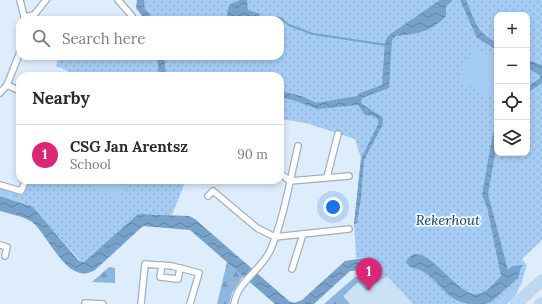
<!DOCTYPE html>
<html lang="en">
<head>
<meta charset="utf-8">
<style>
  :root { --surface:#fff; --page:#f2f2f3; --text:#2b2b33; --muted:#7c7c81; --line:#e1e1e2; --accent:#db2777 }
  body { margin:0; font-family:Lora,serif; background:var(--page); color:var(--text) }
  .controls { position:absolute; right:12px; top:12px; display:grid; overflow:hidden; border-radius:8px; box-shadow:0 2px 6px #0003 }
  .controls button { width:36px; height:36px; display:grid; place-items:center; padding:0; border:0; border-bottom:1px solid var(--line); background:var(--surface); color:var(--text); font:20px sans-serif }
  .you { position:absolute; left:333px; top:207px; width:14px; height:14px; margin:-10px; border:3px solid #fff; border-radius:50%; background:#1a73e8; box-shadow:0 0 0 6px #1a73e833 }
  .badge { display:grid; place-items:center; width:26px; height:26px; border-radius:50%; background:var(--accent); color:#fff; font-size:13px; font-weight:700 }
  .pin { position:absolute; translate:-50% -33px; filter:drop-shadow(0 1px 2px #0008) }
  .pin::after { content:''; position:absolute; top:21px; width:14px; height:12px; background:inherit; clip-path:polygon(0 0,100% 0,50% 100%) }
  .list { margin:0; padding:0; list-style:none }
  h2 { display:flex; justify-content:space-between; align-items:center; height:52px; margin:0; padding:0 16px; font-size:17px }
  h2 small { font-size:13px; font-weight:400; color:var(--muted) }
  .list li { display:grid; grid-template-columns:26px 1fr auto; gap:12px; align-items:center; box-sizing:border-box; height:60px; padding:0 16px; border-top:1px solid var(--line) }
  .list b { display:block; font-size:15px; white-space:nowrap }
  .list p { margin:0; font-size:13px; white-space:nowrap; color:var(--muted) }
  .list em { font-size:13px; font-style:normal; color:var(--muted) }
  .icon { flex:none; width:22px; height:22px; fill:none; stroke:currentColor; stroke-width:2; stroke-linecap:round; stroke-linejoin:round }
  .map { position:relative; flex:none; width:542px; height:304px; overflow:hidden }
  .search { position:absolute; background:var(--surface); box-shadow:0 2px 6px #0003; left:16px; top:16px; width:268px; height:44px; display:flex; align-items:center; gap:10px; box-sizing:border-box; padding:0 14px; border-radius:12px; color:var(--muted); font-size:15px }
  .panel { position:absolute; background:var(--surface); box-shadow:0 2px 6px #0003; left:16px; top:72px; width:268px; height:112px; border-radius:12px }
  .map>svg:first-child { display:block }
  .built { fill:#cbe1f5 }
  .grass { fill:url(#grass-tufts) }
  .forest { fill:url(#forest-firs) }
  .park { fill:url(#park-dots); fill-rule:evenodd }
  .pitch { fill:#a5cdf3 }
  .water { fill:url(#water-waves) }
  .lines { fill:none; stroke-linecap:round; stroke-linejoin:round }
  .stream { stroke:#78a2c9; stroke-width:2 }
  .street-casing { stroke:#a1b0be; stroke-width:8 }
  .highway-casing { stroke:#d0d1d2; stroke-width:12 }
  .street { stroke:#fff; stroke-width:5.5 }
  .highway { stroke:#bbd9f5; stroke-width:10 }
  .labels { text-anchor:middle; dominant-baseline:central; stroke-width:3.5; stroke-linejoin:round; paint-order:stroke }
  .park-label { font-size:14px; font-style:italic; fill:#104066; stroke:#f3f9ff }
</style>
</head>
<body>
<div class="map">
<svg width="542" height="304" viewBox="0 0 542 304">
  <defs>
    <pattern id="grass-tufts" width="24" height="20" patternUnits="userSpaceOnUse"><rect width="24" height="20" fill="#a5cdf3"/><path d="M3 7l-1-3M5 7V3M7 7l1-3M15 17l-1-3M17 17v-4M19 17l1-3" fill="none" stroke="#8dafd0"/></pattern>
    <pattern id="forest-firs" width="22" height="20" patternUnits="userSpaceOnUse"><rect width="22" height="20" fill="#8cb6de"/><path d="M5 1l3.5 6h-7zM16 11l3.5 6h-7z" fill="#789cbe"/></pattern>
    <pattern id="park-dots" width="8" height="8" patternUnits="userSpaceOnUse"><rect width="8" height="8" fill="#a5cdf3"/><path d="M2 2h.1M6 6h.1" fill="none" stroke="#8dafd0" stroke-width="1.8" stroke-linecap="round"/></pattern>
    <pattern id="water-waves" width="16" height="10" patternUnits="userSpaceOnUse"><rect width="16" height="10" fill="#78a2c9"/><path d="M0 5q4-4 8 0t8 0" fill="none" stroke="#6183a2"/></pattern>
  </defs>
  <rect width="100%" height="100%" fill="#ddedfc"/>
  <polygon class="built" points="355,277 378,277 381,279 388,277 413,304 324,304"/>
  <g class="grass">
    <polygon points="0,187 19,192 60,224 53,230 33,207 0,196"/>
    <polygon points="521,284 516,295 507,304 498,304"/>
  </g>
  <g class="forest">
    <polygon points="227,262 243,276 232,293 229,304 217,304"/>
    <polygon points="109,267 115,268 115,283 92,282"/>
    <polygon points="355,277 378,277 381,279 367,291 358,282 343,296 350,304 324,304"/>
  </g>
  <g class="park">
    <path d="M144,0H542V240L522,259L527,265L521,284L498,304H413L388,277L381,279L378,277L374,269L376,265L370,257L356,258L354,224L361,159L355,139L306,123L280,119V76H66L68,71L56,66L59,56H280V20H146L150,16L145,9ZM497,15H527V153H497Z"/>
    <polygon points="28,180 186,180 172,215 138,214 84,262 80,261 33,207 18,202 19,192"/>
  </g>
  <g class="pitch">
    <polygon points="474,47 497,60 497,101 457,78"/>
    <polygon points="92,180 129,180 118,200 89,185"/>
  </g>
  <g class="water">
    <polygon points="137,0 144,0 145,9 154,20 145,20 136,8"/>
    <polygon points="240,0 247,0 248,10 260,14 259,20 208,20 226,19 229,5"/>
    <path d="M440,0H453L446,6V16C432,32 416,34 396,36L392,40L389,88L362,98L361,103L383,118V124L364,160L361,198L357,223L354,224L361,159L379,122C376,115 371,116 365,115L358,105L317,109L296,101L280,97V91L301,96L317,103L357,96L360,93L382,85L385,41L389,35Z"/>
    <path d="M460,0H466C476,23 475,30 497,43V50L477,38Z"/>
    <polygon points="157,56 164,56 166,76 159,76"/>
    <polygon points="527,60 542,65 542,83 527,93 527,87 540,78 540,75 527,68"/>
    <path d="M497,123V143L488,194L508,270L512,266L522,265L518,278L491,302C486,304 482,304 476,304C447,304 446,287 424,272C418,268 409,269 406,262C422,231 457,300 479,294C487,292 495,282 501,276L487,207L482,195L493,133Z"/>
    <path d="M0,196L33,207L79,261L84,262L138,214L189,216L195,219L289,301L294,303L302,300L345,261L370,257L373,259L376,265L374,269L350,271L314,304H275L190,230L143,226L95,270C67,287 49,235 32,222C24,216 10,214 0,211Z"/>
  </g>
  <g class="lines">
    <polyline class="stream" points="260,17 280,18 289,25 313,34 387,45"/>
    <defs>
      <g id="street">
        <polyline points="20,0 25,20"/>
        <polyline points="118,0 132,16"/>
        <polyline points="24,17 34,15 46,0"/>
        <polyline points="7,85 20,91"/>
        <polyline points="0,93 7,85 20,52"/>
        <polyline points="280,173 290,181 349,176"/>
        <polyline points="327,177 338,134"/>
        <polyline points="0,185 21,191 26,180"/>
        <polyline points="208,196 213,191 257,228 275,237 349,229"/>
        <polyline points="0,245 7,247 5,256"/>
        <polyline points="162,265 160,277 178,279 180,268"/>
        <polyline points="292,269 303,234"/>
        <polyline points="85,304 85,303 103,304"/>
        <polyline points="141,304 145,264 172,266 199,273 190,304"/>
        <path d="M234,304C237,282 261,270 270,251C284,218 290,180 298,146"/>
      </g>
      <g id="highway">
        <polyline points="516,304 542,280"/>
        <polyline points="540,304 542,303"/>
      </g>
    </defs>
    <use href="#street" class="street-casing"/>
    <use href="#highway" class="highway-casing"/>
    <use href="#street" class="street"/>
    <use href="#highway" class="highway"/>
  </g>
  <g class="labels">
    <g class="park-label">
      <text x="448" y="220">Rekerhout</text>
    </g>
  </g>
</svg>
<div class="controls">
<button>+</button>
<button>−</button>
<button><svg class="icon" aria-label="locate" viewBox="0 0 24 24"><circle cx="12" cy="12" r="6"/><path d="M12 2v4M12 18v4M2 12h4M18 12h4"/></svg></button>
<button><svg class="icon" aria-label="layers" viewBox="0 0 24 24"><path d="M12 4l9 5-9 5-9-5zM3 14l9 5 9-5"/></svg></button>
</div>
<div class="you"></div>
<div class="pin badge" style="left:369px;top:291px">1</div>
<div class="search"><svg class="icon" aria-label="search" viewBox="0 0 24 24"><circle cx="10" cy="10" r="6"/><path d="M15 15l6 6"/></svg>Search here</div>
<section class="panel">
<h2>Nearby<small></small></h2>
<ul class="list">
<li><span class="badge">1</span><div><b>CSG Jan Arentsz</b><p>School</p></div><em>90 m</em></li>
</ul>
</section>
</div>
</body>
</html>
